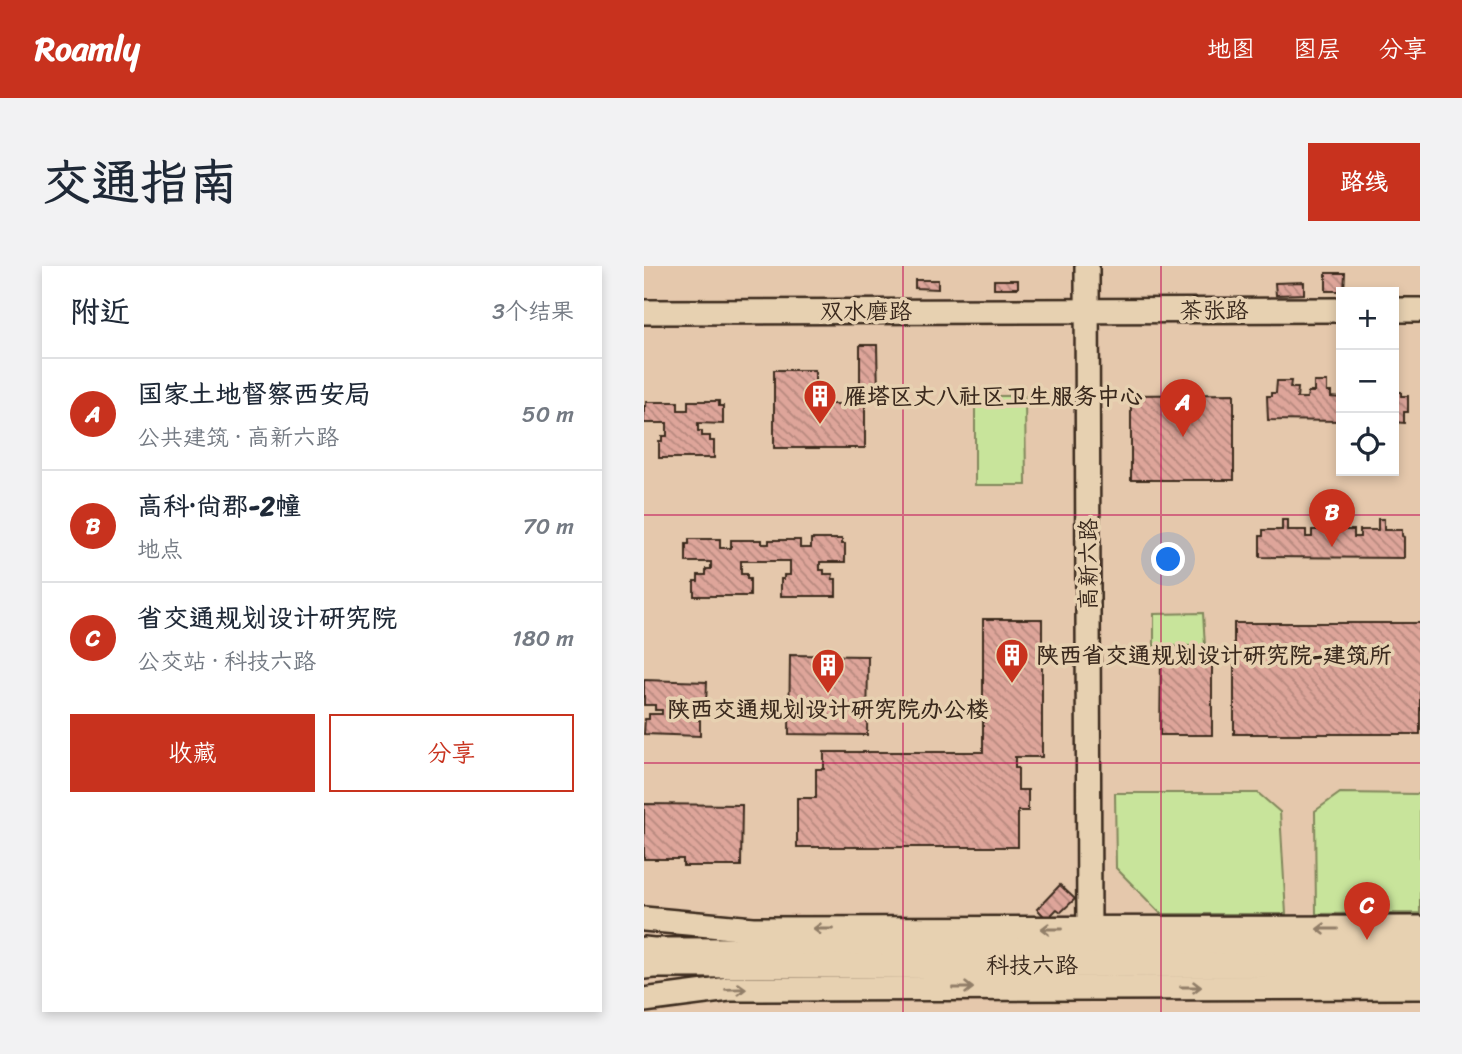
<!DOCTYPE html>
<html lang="zh">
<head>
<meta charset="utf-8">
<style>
  :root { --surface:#fff; --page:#f2f2f3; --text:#1f2937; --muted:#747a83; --line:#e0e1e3; --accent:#c8321e }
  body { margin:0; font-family:Sriracha,"LXGW WenKai TC",sans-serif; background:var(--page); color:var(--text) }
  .controls { position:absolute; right:21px; top:21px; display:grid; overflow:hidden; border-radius:0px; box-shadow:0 4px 10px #0003 }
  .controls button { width:63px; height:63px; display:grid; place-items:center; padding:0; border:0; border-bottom:2px solid var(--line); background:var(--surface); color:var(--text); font:35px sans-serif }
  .you { position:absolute; left:525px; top:294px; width:24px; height:24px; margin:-18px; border:5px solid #fff; border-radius:50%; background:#1a73e8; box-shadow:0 0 0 10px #1a73e833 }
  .badge { display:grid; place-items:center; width:46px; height:46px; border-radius:50%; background:var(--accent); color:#fff; font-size:23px; font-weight:700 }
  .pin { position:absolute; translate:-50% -58px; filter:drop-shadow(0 2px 4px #0008) }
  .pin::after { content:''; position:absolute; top:37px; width:24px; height:21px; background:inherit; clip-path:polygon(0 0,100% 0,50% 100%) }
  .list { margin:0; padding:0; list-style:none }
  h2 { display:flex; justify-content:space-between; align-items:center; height:91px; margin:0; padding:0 28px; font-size:30px }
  h2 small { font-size:23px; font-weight:400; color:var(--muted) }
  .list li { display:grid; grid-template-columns:46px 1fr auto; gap:21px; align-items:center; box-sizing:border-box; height:112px; padding:0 28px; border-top:2px solid var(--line) }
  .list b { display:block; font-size:26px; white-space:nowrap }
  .list p { margin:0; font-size:23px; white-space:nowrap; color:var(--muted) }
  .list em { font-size:23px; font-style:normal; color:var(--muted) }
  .actions { display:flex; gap:14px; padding:21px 28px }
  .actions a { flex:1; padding:16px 0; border:2px solid var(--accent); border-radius:0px; text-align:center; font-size:24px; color:var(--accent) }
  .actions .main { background:var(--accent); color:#fff }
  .icon { flex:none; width:38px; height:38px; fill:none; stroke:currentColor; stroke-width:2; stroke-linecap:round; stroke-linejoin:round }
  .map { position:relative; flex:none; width:776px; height:746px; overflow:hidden; border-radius:0px }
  header { display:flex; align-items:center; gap:42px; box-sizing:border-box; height:98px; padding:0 35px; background:var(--accent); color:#fff }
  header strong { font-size:33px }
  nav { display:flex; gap:38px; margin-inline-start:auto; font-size:24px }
  .intro { display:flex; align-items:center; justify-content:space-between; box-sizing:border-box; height:168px; padding:0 42px }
  h1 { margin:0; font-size:49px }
  .button { padding:18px 32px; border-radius:0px; background:var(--accent); color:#fff; font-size:24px; font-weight:700 }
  main { display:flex; gap:42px; padding:0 42px }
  aside { flex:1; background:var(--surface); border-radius:0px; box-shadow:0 4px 10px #0003 }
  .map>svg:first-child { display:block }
  .garden { fill:#c8e49b; stroke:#82875c; stroke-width:2 }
  .building { fill:url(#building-back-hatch); stroke:#3b2a1e; stroke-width:2 }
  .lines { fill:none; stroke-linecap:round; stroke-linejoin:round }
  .secondary-casing { stroke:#3b2a1e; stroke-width:28 }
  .secondary { stroke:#e7d1b1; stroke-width:23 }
  .oneway { stroke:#917e68 }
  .grid { fill:none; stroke:#c2185b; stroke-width:2; stroke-opacity:0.55 }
  .labels { text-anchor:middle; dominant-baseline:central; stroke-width:7; stroke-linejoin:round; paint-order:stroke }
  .street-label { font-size:23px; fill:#3b2a1e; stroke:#e7d1b1 }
  .poi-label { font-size:23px; font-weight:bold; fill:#3b2a1e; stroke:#e7d1b1; text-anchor:start }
</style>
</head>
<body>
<header>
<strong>Roamly</strong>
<nav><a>地图</a><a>图层</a><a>分享</a></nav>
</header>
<div class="intro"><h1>交通指南</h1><a class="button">路线</a></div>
<main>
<aside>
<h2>附近<small>3个结果</small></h2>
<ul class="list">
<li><span class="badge">A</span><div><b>国家土地督察西安局</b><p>公共建筑 · 高新六路</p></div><em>50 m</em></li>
<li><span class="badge">B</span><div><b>高科·尚郡-2幢</b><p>地点</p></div><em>70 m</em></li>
<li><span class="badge">C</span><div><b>省交通规划设计研究院</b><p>公交站 · 科技六路</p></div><em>180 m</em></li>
</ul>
<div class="actions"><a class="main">收藏</a><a>分享</a></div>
</aside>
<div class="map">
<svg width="776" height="746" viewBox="0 0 776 746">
  <defs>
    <pattern id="building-back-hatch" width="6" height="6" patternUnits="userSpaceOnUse" patternTransform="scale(1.75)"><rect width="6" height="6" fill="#dea59a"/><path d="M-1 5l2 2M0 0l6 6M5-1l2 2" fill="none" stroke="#b5877d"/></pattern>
  </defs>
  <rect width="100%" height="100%" fill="#e5c8ac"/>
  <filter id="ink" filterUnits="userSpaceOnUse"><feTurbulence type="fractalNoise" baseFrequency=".0143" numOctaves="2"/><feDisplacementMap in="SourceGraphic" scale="14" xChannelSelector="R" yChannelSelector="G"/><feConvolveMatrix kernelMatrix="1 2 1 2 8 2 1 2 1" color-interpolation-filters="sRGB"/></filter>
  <g filter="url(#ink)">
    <g class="garden">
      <polygon points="331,130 381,130 382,219 331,219"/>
      <polygon points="559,347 561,380 510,380 510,348"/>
      <polygon points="471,527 614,527 636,546 642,648 517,648 472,602"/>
      <polygon points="696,527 776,528 776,647 672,648 671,545"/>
    </g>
    <g class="building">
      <polygon points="682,7 701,7 700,25 682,25"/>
      <polygon points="271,14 294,14 294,23 271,22"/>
      <rect x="350" y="14" width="24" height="8"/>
      <polygon points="660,16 660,28 632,29 631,17"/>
      <polygon points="216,79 233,79 234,131 216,132"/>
      <polygon points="130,104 171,104 171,138 221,138 221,182 130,182"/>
      <polygon points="633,115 647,115 646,122 654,122 653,132 663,132 664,126 670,126 670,116 683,116 683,126 687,126 687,131 697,132 697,121 697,155 624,154 623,130 627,130 627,127 632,127"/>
      <polygon points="750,115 750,126 757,126 757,130 764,130 764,146 760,146 760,157 750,156"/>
      <polygon points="590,128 590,214 487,214 487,129"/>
      <polygon points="44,135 75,135 75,140 79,140 79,158 54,157 54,165 58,165 58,170 66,170 66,175 70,175 70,192 15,192 15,175 18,175 18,170 23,170 23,157 0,157 0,140 2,140 2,136 34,136 34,144 44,144"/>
      <polygon points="734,253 740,253 740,264 758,264 758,270 760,271 760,292 616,291 616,270 619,270 619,264 638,264 638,254 644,254 644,264 662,264 662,271 668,271 668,264 685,264 685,254 693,254 693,264 710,264 710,271 716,271 716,264 734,264"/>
      <polygon points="45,273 76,273 76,282 87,282 87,274 118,274 118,278 125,278 125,274 156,274 156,282 167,282 167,273 198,273 198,278 201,278 201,296 176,296 176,304 180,304 180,308 189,308 188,313 192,313 192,330 137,330 137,313 140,313 140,309 146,309 146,295 97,295 97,308 103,308 103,313 106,313 106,330 50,330 50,315 54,315 54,309 62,309 62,303 67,303 67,296 42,296 42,278 45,278"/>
      <polygon points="339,353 398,353 398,491 371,491 371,502 374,502 374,524 384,524 384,545 374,545 374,581 153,581 153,532 172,532 172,503 180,503 180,486 339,486"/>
      <rect x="590" y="357" width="186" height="111"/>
      <polygon points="146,389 224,390 223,469 145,468"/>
      <polygon points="517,390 568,390 568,469 516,469"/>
      <polygon points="0,414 63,416 62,439 46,439 46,444 38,444 38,448 53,448 52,454 56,454 56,470 0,468 1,453 5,453 5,448 18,448 18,444 11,444 11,439 0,439"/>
      <polygon points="0,538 98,539 97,600 39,600 39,593 0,593"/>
      <polygon points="416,619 431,633 417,646 413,643 403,653 393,643"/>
    </g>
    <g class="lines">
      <defs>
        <g id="secondary">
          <polyline points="443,0 445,676"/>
          <polyline points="750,44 776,44"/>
          <polyline points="0,46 697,44"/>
          <polyline points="0,653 109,663 776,662"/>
          <polyline points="0,683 9,684 776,682"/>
          <polyline points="0,701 10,700 776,699"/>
          <polyline points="0,734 85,723 776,721"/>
        </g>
      </defs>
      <use href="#secondary" class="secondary-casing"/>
      <use href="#secondary" class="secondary"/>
    </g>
    <defs><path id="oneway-shaft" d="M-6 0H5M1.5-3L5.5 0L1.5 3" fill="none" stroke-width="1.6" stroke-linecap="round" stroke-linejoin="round" transform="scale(1.75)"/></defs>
    <g class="oneway">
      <use href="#oneway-shaft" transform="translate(179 663) rotate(180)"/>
      <use href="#oneway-shaft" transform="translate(407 663) rotate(180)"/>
      <use href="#oneway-shaft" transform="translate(683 663) rotate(180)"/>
      <use href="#oneway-shaft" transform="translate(547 721)"/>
      <use href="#oneway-shaft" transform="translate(319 722)"/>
      <use href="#oneway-shaft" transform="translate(92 723) rotate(-2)"/>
    </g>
  </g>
  <path class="grid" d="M259,0V746M517,0V746M0,249H776M0,497H776"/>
  <defs>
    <symbol id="building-pin" viewBox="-11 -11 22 30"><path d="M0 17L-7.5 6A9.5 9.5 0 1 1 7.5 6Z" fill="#c8321e" stroke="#e7d1b1"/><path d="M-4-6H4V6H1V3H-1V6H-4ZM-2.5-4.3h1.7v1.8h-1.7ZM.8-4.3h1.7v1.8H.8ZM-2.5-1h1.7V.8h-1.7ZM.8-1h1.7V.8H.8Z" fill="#fff"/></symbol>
  </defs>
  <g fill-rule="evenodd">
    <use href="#building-pin" x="157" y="111" width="38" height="52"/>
    <use href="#building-pin" x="349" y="370" width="38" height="52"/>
    <use href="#building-pin" x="165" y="380" width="38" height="52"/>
  </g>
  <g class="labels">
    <g class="street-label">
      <text x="570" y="44">茶张路</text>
      <text x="222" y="45">双水磨路</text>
      <text transform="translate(444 298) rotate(-90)">高新六路</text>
      <text x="388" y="699">科技六路</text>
    </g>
    <g class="poi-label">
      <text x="200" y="130">雁塔区丈八社区卫生服务中心</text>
      <text x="392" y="389">陕西省交通规划设计研究院-建筑所</text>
      <text x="184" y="443" text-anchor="middle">陕西交通规划设计研究院办公楼</text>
    </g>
  </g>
</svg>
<div class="controls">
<button>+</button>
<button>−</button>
<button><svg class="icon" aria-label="locate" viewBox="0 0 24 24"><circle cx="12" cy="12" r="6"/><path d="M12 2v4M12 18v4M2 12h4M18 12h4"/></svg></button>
</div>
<div class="you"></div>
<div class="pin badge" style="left:539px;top:171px">A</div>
<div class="pin badge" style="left:688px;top:281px">B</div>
<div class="pin badge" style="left:723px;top:674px">C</div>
</div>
</main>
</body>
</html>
